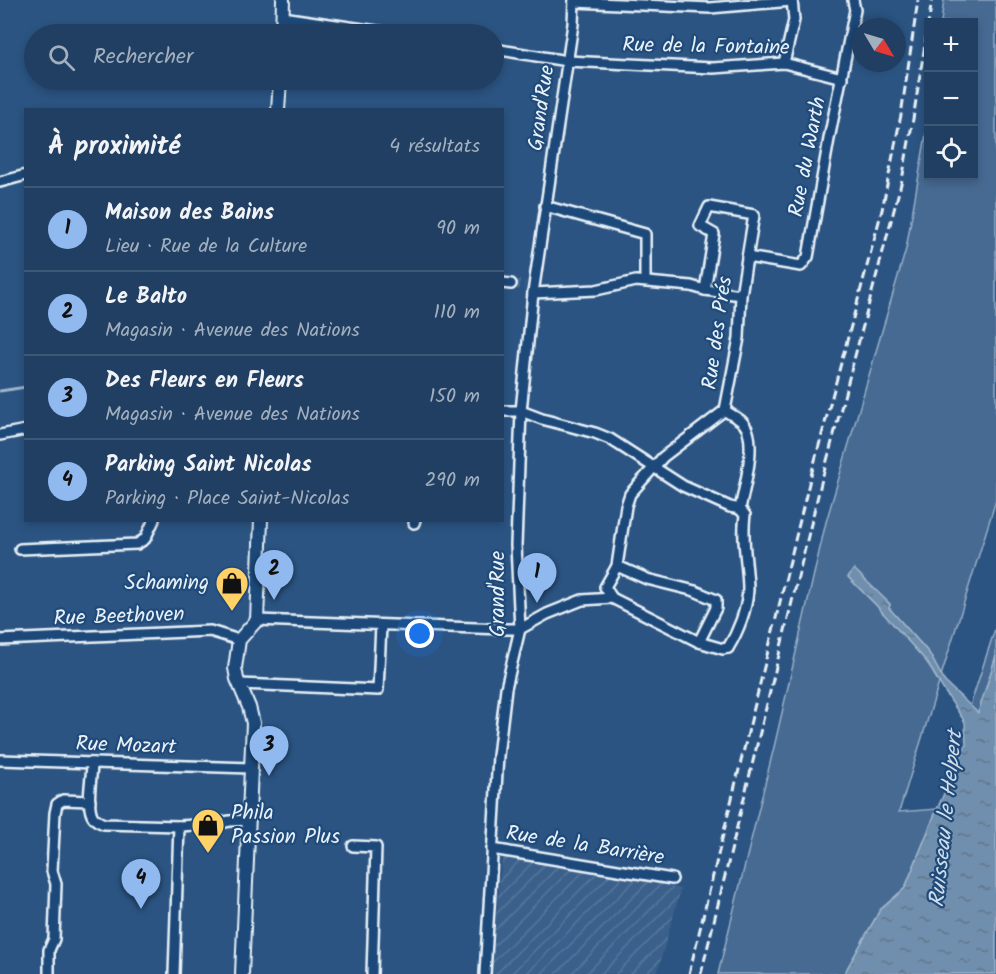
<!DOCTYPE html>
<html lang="fr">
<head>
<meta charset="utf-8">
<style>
  :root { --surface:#203f62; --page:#2d4a6b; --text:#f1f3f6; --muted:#a2afbe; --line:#3d5877; --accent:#90b9f0 }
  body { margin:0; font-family:Kalam,sans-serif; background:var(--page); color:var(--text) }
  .controls { position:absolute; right:18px; top:18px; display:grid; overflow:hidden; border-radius:0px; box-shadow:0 3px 9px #0003 }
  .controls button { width:54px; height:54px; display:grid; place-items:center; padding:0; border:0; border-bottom:2px solid var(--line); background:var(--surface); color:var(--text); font:30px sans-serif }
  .compass { position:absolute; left:852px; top:18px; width:54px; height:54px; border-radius:50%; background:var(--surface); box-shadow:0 3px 9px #0003; rotate:128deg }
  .you { position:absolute; left:420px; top:634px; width:21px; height:21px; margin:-15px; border:4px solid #fff; border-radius:50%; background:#1a73e8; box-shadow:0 0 0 9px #1a73e833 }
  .badge { display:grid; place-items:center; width:39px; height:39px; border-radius:50%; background:var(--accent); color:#111; font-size:20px; font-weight:700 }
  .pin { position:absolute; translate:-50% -50px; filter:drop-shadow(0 2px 3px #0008) }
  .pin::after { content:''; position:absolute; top:32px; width:21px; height:18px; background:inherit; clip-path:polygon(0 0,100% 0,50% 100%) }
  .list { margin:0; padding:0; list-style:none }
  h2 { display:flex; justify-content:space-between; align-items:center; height:78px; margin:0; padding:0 24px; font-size:26px }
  h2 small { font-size:20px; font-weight:400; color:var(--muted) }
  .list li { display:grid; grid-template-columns:39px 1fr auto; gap:18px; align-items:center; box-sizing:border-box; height:84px; padding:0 24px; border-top:2px solid var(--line) }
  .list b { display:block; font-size:22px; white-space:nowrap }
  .list p { margin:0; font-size:20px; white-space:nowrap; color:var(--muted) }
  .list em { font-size:20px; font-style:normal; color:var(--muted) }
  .icon { flex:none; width:33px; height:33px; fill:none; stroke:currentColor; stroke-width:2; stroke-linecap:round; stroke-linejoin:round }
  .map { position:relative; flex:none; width:996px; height:974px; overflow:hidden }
  .search { position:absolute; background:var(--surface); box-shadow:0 3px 9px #0003; left:24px; top:24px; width:480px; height:66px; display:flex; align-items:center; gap:15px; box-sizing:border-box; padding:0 21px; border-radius:33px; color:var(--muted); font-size:22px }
  .panel { position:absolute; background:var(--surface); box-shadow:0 3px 9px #0003; left:24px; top:108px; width:480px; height:414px; border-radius:0px }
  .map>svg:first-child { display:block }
  .industrial { fill:url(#industrial-furrows) }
  .green { fill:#476b93; stroke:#98aec6; stroke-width:1.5 }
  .water { fill:url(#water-ripples); stroke:#a0b6cb; stroke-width:1.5 }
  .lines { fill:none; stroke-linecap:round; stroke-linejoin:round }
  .stream { stroke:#a0b6cb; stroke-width:3 }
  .minor-tunnel { stroke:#476c94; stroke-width:9; stroke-dasharray:9 4.5; stroke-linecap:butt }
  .minor-casing { stroke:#e8f1f8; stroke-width:14 }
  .major-casing { stroke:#e8f1f8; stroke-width:16 }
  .minor { stroke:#1f4a7a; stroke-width:9 }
  .major { stroke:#1f4a7a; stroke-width:12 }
  .rail { stroke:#e8f1f8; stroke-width:3; stroke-dasharray:9 4.5; stroke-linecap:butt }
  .labels { text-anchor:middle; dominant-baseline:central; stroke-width:4.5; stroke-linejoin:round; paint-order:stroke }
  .street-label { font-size:21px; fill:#e8f1f8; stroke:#1f4a7a }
  .poi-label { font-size:21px; fill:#e8f1f8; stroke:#1f4a7a; text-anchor:end }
  .water-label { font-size:22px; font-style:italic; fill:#d0dde9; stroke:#1f4a7a }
</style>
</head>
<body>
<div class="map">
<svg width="996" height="974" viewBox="0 0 996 974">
  <defs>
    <pattern id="industrial-furrows" width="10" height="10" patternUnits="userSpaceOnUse" patternTransform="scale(1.5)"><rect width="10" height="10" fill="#3a608b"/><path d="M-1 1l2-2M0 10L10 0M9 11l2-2" fill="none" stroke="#56779c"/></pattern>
    <pattern id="water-ripples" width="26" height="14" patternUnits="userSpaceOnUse" patternTransform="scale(1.5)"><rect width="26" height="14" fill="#708ead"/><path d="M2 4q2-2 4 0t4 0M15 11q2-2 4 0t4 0" fill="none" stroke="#61768a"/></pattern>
  </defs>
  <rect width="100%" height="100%" fill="#2b5482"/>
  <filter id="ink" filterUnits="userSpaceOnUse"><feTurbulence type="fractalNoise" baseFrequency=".0167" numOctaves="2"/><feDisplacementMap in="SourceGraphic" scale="12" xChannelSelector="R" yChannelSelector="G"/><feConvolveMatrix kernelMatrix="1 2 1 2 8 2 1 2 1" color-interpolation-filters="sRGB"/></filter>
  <g filter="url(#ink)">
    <polygon class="industrial" points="503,856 660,884 681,889 657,974 492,974 499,881"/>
    <g class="green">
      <polygon points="944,0 996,0 996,500 941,676 929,653 888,607 890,605 848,577 875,604 927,662 939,683 899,812 937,809 905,888 880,910 844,974 718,974 775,743 826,522 906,249 928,123 928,176 974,176 974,22 941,22"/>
      <polygon points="996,626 996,656 978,714 970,706"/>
    </g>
    <polygon class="water" points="854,569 890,604 889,608 929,653 945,682 978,713 996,656 996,974 844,974 880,910 905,888 937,809 966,745 965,722 943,689 927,662 875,604 848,577"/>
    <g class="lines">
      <polyline class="stream" points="0,391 26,387"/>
      <polyline class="minor-tunnel" points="511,284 525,285"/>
      <defs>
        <g id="minor">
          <polyline points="574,2 710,8 792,1"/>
          <polyline points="282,17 397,34"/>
          <polyline points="494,49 567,61 713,68 784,63 842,78"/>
          <polyline points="784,63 794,20 792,0"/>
          <polyline points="0,182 26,175"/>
          <polyline points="545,206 645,234 645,281"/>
          <polyline points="747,257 801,266 808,257 829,139 855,10 853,0"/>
          <polyline points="502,283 511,284"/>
          <polyline points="705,290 714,234 700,226 709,207 754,215 741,295 739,338 725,410"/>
          <polyline points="533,293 596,290 636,281 691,286 705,290 741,295"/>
          <path d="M725,410C731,416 739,417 744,424C758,441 744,488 740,509"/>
          <polyline points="502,411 521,411 542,419 595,433 610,439 683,486 730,507 740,509"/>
          <polyline points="0,435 26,430"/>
          <polyline points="414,523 415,520"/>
          <polyline points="20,549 137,544 145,539 154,520"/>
          <polyline points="617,566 647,579 695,591 716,600 716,608 699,642"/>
          <polyline points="612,598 605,587 617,566 626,506 630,494 663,457 725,410"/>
          <polyline points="257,620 503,629 520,629 547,614 582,600 612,598 699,642 723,649 728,648"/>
          <polyline points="0,640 210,631 239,640"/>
          <path d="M728,648C738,632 747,609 748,590C748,565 741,540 745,515L740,509"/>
          <polyline points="239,684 378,690 381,625"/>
          <polyline points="0,760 251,768"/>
          <path d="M92,763C92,777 86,802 92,815C94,820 99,822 104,824L179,826"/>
          <polyline points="353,846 376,847 372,974"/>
          <polyline points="492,849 672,879"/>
          <polyline points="49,974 49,950 54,939 56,884 52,871 55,813 57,804 63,800 90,801"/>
          <polyline points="174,974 179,826 214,824 230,821 249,820"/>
          <polyline points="485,974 498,756 506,688 520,629 516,545 521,411 533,293 573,24 574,0"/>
        </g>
        <g id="major">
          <polyline points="282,34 283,0"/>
          <polyline points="278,110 280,80"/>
          <polyline points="242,974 253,723 249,707 237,679 235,668 239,640 257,620 261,520"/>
        </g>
      </defs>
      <use href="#minor" class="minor-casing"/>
      <use href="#major" class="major-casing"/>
      <use href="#minor" class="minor"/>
      <use href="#major" class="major"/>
      <g class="rail">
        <polyline points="689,974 810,479 882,210 901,115 918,0"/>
        <polyline points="701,974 821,483 902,180 913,119 932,0"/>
      </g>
    </g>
  </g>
  <defs>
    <symbol id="shop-pin" viewBox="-11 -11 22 30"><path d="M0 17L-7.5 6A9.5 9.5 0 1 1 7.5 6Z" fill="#ffd166" stroke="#1f4a7a"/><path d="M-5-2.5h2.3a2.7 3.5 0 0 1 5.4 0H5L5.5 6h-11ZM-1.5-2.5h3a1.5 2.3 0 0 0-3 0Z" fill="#111"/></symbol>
  </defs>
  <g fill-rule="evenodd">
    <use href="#shop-pin" x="213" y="564" width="38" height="52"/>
    <use href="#shop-pin" x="189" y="806" width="38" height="52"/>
  </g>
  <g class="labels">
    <g class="street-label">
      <text transform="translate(706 47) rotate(1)">Rue de la Fontaine</text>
      <text transform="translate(542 108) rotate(-82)">Grand'Rue</text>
      <text transform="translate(808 157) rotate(-79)">Rue du Warth</text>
      <text transform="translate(718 333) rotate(-82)">Rue des Prés</text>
      <text transform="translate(498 594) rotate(-90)">Grand'Rue</text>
      <text transform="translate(119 617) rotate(-2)">Rue Beethoven</text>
      <text transform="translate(126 746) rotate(2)">Rue Mozart</text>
      <text transform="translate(585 846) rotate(9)">Rue de la Barrière</text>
    </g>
    <g class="poi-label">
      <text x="209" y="583">Schaming</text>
      <text x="231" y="813" text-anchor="start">Phila<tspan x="231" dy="24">Passion Plus</tspan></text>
    </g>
    <g class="water-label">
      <text transform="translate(947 819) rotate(-84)">Ruisseau le Helpert</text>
    </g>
  </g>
</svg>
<div class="controls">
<button>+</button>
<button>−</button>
<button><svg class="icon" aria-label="locate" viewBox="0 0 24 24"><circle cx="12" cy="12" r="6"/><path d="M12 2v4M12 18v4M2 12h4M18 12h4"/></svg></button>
</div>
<svg class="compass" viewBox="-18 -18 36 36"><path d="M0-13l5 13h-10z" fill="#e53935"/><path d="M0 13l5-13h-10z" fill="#a2afbe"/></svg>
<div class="you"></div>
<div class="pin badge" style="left:537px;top:603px">1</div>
<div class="pin badge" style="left:274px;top:600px">2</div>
<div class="pin badge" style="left:269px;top:776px">3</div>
<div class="pin badge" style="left:141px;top:909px">4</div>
<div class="search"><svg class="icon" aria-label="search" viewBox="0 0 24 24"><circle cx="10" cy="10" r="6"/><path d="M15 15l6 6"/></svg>Rechercher</div>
<section class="panel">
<h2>À proximité<small>4 résultats</small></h2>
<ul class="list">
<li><span class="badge">1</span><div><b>Maison des Bains</b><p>Lieu · Rue de la Culture</p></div><em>90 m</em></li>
<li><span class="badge">2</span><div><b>Le Balto</b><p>Magasin · Avenue des Nations</p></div><em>110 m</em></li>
<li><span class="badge">3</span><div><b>Des Fleurs en Fleurs</b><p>Magasin · Avenue des Nations</p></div><em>150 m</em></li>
<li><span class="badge">4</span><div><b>Parking Saint Nicolas</b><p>Parking · Place Saint-Nicolas</p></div><em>290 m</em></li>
</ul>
</section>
</div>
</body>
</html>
